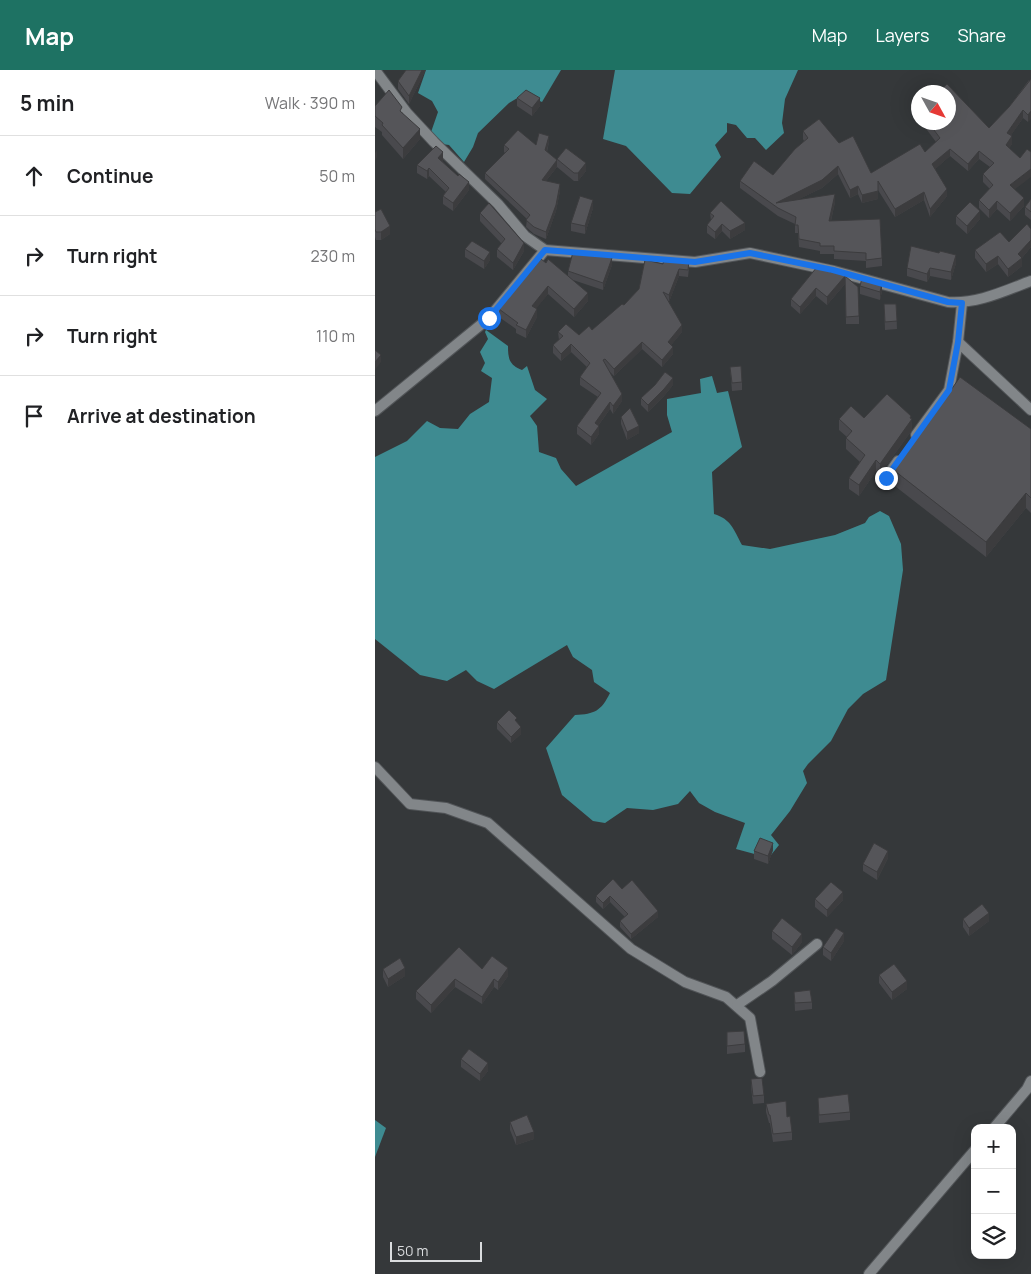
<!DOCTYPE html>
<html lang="en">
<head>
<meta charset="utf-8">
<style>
  :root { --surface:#fff; --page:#f6f6f6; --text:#202124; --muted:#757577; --line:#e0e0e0; --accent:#1e7263 }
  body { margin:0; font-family:Manrope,sans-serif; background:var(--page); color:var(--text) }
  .controls { position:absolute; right:15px; bottom:15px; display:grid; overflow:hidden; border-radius:10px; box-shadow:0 5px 20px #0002 }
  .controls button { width:45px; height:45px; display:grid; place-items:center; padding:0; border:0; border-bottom:1px solid var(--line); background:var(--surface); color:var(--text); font:25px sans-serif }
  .compass { position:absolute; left:536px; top:15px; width:45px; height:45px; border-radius:50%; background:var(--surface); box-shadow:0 5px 20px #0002; rotate:130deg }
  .scale { position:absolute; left:15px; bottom:12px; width:92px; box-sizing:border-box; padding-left:5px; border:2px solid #dadcde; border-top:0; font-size:14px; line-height:18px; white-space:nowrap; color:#dadcde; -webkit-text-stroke:4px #35383a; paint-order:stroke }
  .stop { position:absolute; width:15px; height:15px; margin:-11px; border:4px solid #1a73e8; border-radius:50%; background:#fff }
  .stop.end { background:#1a73e8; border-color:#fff; box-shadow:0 1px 5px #0008 }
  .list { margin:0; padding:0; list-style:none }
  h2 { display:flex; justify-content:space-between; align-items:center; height:65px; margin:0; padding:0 20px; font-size:21px }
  h2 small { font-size:16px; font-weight:400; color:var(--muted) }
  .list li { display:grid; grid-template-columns:32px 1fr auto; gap:15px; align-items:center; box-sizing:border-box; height:80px; padding:0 20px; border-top:1px solid var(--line) }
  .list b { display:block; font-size:19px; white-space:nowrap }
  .list em { font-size:16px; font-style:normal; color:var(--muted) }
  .icon { flex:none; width:28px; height:28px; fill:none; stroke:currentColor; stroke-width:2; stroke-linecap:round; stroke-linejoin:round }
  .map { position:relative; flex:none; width:656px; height:1204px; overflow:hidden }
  header { display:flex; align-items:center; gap:30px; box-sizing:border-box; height:70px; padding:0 25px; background:var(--accent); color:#fff }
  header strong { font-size:24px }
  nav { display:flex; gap:28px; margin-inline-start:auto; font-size:18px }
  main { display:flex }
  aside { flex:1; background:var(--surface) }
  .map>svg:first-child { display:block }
  .water { fill:#3e8b91 }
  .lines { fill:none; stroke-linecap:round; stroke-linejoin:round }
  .minor-casing { stroke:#515457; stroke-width:12 }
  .minor { stroke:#828689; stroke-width:10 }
  .wall { fill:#49494d }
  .shaded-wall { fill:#3c3c3e }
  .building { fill:#555559; stroke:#3c3c3e }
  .route { stroke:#1a73e8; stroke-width:6 }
</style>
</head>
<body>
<header>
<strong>Map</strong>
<nav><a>Map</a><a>Layers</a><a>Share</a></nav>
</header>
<main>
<aside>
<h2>5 min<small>Walk · 390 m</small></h2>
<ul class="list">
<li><svg class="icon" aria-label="ahead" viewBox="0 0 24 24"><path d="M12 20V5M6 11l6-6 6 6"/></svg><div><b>Continue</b></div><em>50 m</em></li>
<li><svg class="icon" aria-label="right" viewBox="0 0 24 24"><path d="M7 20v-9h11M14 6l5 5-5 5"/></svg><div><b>Turn right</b></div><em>230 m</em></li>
<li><svg class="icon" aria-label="right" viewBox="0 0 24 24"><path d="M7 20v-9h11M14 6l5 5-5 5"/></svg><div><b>Turn right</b></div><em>110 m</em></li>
<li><svg class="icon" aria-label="arrive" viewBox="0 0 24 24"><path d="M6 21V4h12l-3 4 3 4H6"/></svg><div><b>Arrive at destination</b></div></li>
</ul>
</aside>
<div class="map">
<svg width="656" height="1204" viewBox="0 0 656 1204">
  <rect width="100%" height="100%" fill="#35383a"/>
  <g class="water">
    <polygon points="51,0 186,0 167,32 149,24 134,33 103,63 98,77 89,92 74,75 67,74 55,65 63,42 57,31 43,23"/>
    <polygon points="240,0 423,0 410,29 407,53 409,63 391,80 380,68 372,68 361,55 352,53 352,62 340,75 346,87 315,124 297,123 251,76 228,69"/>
    <path d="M111,260L133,276C133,288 134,295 147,300L152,296L160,320L172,329L155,346L162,356L164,382L181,388L186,399L201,416L297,362L292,345V329L326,323L325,309L337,306L342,323L353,321L367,377L337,402L339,444C356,449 359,460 367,475L395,479L460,465L490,453L494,447L505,441L514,446L526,474L528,500L511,610L488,624L473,639L456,671L433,694L428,701L432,713L415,741L396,765L404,775L396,785L387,786L361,779L370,753L340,742L324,733L315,721L303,734L278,740L252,738L230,753L218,751L187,725L171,678L200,645C220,644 226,641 235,623L219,612L217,600L198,587L192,575L119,619L102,611L91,600L72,611L45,605L0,569V387L32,371L52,351L65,358L83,359L95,344L114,332L117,308L106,301L110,293L105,282L113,269L110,262Z"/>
    <polygon points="0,1050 11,1058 0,1087"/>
  </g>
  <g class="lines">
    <defs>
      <g id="minor">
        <path d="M0,0L32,43L59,72L123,134L150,166L170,180L320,192L375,183L459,201L573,232C603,234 629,221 656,211"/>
        <polyline points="583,272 656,340"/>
        <polyline points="0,341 114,248 170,180"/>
        <polyline points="541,365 574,320 583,272 587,233"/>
        <polyline points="511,408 523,391"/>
        <polyline points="0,697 35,734 71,738 113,753 256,879 310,912 351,927 375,948 385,1002"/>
        <polyline points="362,935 397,911 442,874"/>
        <polyline points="619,1058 652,1019 656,1011"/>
        <polyline points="494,1204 600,1080"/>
      </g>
    </defs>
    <use href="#minor" class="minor-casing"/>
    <use href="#minor" class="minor"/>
  </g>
  <g class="wall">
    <polygon points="50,0 50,1 34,34 23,19 23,11"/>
    <polygon points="654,10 653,52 648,48 636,65 637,74 634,78 640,120 649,136 635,151 622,139 614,148 604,138 604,130 615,119 608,112 608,104 615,97 604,89 593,101 575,86 560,99 572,126 555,147 549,130 520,147 503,120 503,129 487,133 483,124 475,128 463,104 447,118 424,129 460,132 456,151 507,188 507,196 491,198 491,191 459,189 459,184 445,184 445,181 424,177 423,163 420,163 420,154 403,146 365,118 365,111 398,105 429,71 428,69 428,61 464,73 496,103 550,82 561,72 549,56 549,52 574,52 614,58 634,37"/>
    <polygon points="142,28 165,36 157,46 142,36"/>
    <polygon points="0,36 27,42 45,69 28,89 7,65 7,62 0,57"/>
    <polygon points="174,72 172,82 182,90 182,89 211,101 203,111 199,111 182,97 171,111 185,121 181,141 171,169 159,164 151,157 152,149 110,109 110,103 130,83 129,82 129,75 161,75"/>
    <polygon points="68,90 67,91 94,120 78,141 68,134 68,126 71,122 54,106 52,109 42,103 42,95"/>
    <polygon points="656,129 656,150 650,145 650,137"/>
    <polygon points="218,138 210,164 196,161 196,153"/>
    <polygon points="0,142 15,164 6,170 1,170 0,167"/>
    <polygon points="105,143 149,181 138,200 122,187 122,179 127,174 105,151"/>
    <polygon points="335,143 370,160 355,169 347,161 340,169 332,163 332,155 336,151"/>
    <polygon points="581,146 605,149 592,164 581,154"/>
    <polygon points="634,172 656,177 647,188 647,196 633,207 623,194 611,202 600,188 600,180"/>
    <polygon points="90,179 115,190 109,199 90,187"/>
    <polygon points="270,190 314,198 313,207 304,206 294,232 307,262 296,275 298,284 287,297 267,279 239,306 234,301 247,331 238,344 235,339 223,356 224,364 216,375 202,364 202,356 223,327 205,315 205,307 212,297 196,282 186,291 178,283 178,275 184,270 183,262 204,265 217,260 249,235 264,219"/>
    <polygon points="171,193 193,206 193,201 237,195 228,220 198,210 213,231 199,247 173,224 161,238 162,247 151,268 141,263 141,259 124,247 124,239"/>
    <polygon points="581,193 576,210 555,206 552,212 532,206 532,198"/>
    <polygon points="442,197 470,214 452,235 441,226 425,244 416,236 416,229"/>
    <polygon points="470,206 484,246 484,254 471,254"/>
    <polygon points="485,216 507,221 505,230 485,224"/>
    <polygon points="509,234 521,234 522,259 510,260"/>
    <polygon points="355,297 367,312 367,320 357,321"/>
    <polygon points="298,315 289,326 273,342 266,335 266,328"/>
    <polygon points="246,347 264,363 252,370 246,354"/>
    <polygon points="489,348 536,349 537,360 505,404 501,401 484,426 474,419 474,408 485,392 471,379 471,368 472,367 464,360 464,349"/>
    <polygon points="551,356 656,359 656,443 651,438 611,487 516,413 516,398"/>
    <polygon points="122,652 142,653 146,664 136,673 122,659"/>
    <polygon points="398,780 393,794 379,789 379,781"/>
    <polygon points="513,788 502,810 488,801 488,794"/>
    <polygon points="247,819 283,847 256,869 245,857 245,851 250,847 235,832 228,839 221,832 221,826"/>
    <polygon points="440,829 468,830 452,847 440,837"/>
    <polygon points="588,849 614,851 594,866 588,857"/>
    <polygon points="397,861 427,872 417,885 397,869"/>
    <polygon points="469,871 456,891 448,885 448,877"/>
    <polygon points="8,899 30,906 13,917 8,907"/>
    <polygon points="107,899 133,906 123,920 119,917 107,934 80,917 56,943 41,929 41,921"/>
    <polygon points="504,905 532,919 517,930 504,913"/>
    <polygon points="419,922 437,932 437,939 420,941"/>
    <polygon points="352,962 370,974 370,982 352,984"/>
    <polygon points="86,989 113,1001 105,1011 86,997"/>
    <polygon points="376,1009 389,1025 389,1033 378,1034 376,1017"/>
    <polygon points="443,1028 475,1042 475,1050 444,1053"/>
    <polygon points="391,1034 417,1062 417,1070 398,1072 395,1053 394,1053 391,1042"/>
    <polygon points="135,1052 159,1069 141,1075 135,1060"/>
  </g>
  <g class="shaded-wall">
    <polygon points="47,0 50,0 50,1 34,34 34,26"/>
    <polygon points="165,28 165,36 157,46 157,38"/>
    <polygon points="648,40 648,48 632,71 632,63"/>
    <polygon points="656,41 656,49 653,52 653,45"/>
    <polygon points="45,59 45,69 28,89 28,78"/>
    <polygon points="174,66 174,72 170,87 170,80"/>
    <polygon points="637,66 637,74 631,83 631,75"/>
    <polygon points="575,79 575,86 557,102 557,94"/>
    <polygon points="2,80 2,87 0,91 0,83"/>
    <polygon points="604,81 604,89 593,101 593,94"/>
    <polygon points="68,82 68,90 63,96 63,88"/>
    <polygon points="182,90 182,97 167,116 167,110"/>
    <polygon points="211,93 211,101 203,111 203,103"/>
    <polygon points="463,96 463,104 447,118 404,139 401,133"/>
    <polygon points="54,98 54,106 52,109 52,101"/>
    <polygon points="656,99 656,107 635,123 635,115"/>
    <polygon points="94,112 94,120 78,141 78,133"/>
    <polygon points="185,114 185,121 181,141 171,169 171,162"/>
    <polygon points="483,116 483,124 475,128 475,120"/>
    <polygon points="572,119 572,126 555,147 555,139"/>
    <polygon points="503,121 503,129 487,133 487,125"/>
    <polygon points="549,122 549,130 520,147 520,139"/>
    <polygon points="460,124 460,132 454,159 454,151"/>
    <polygon points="649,128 649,136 635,151 635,143"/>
    <polygon points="218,130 218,138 210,164 210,156"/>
    <polygon points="622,131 622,139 614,148 614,140"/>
    <polygon points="605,141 605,149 592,164 592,156"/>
    <polygon points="370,153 370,160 355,169 355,161"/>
    <polygon points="347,154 347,161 340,169 340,162"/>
    <polygon points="15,156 15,164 6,170 6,162"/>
    <polygon points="656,170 656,177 646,189 647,188 647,196 633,207 633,199 643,184"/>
    <polygon points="149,173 149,181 138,200 138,193"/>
    <polygon points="115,182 115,190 109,199 109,191"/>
    <polygon points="581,185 581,193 576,210 576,202"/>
    <polygon points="623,186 623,194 611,202 611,194"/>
    <polygon points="237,188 237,195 228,220 228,213"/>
    <polygon points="555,198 555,206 552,212 552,204"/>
    <polygon points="304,199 304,206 294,232 294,225"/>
    <polygon points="470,206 470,214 452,235 452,227"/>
    <polygon points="507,213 507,221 505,230 505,222"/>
    <polygon points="173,216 173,224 157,244 157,236"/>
    <polygon points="441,218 441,226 425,244 425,237"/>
    <polygon points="213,223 213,231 199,247 199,239"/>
    <polygon points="162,239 162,247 151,268 151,260"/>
    <polygon points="307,255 307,262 293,279 293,272"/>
    <polygon points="267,272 267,279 239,306 239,299"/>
    <polygon points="196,274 196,282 186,291 186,284"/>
    <polygon points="298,277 298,284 287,297 287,290"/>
    <polygon points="6,285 6,292 0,300 0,292"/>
    <polygon points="298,308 298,315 289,326 273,342 273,335"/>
    <polygon points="247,324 247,331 238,344 238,336"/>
    <polygon points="235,332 235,339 220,360 220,353"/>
    <polygon points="536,346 537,360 505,404 505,394"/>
    <polygon points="224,356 224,364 216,375 216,367"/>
    <polygon points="264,356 264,363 252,370 252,362"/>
    <polygon points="501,390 501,401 484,426 484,415"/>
    <polygon points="651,423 651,438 611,487 611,472"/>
    <polygon points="146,657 146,664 136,673 136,667"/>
    <polygon points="398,773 398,780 393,794 393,786"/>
    <polygon points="513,781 513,788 502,810 502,802"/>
    <polygon points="468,822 468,830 452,847 452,840"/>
    <polygon points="235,826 235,832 228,839 228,833"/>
    <polygon points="283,841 283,847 256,869 256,864"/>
    <polygon points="614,843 614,851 594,866 594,858"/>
    <polygon points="469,863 469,871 456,891 456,883"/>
    <polygon points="427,864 427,872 417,885 417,877"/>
    <polygon points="30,898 30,906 13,917 13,909"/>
    <polygon points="133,898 133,906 123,920 123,912"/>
    <polygon points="80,909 80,917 56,943 56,935"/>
    <polygon points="119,909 119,917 107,934 107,927"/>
    <polygon points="532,911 532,919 517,930 517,922"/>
    <polygon points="113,993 113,1001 105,1011 105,1004"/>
    <polygon points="159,1062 159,1069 141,1075 141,1067"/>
  </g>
  <g class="building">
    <polygon points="31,0 47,0 34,26 23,11"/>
    <polygon points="656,9 656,41 653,45 648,40 632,63 637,66 631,75 645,88 652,79 656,82 656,99 635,115 649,128 635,143 622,131 614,140 604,130 618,115 608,104 619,93 604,81 593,94 575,79 557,94 572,119 555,139 549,122 520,139 503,111 503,121 487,125 483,116 475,120 463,96 447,110 401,133 460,124 454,151 505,149 507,188 491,190 491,183 459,181 459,176 445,176 445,173 424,169 423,155 420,155 421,147 403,138 365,111 379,91 398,105 420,79 433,68 428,61 444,49 464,73 478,66 496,103 545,74 550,82 565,68 553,52 574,52 574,22 564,22 572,14 614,58 634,37"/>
    <polygon points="14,20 27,37 25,41 45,59 28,78 7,55 8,53 0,46 0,36"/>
    <polygon points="151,20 165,28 157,38 142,28"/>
    <polygon points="143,60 161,75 164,63 174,66 170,80 182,90 167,110 185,114 181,135 171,162 159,157 151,150 155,145 110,103 134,79 129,75"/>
    <polygon points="61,76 68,82 63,88 83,106 84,104 94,112 78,133 68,126 74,118 54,98 52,101 42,95"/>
    <polygon points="191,78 211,93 203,103 199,103 182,89"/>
    <polygon points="205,126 218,130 210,156 196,153"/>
    <polygon points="656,129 656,142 650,137"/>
    <polygon points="346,131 370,153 355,161 347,154 340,162 332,155 339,146 335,143"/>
    <polygon points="595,132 605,141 592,156 581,146"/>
    <polygon points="114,133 149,173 138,193 122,179 130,169 105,143"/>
    <polygon points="6,139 15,156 6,162 1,162 0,159 0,142"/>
    <polygon points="652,154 656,159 656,170 643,184 647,188 633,199 623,186 611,194 600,180 625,162 634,172"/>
    <polygon points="97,171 115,182 109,191 90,179"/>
    <polygon points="536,176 564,183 565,181 581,185 576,202 555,198 552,204 532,198"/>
    <polygon points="198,182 227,184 237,188 228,213 193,201"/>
    <polygon points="166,189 171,193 173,189 213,223 199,239 173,216 157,236 162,239 151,260 141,255 143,253 124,239"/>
    <polygon points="289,189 314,191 313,200 304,199 294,225 288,222 307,255 293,272 298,277 287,290 267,272 239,299 230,289 228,290 247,324 238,336 235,332 220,353 224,356 216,367 202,356 226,323 205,307 215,293 196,274 186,284 178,275 188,266 183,262 191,254 204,265 214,256 217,260 247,234 249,235 264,219 270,190 288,194"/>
    <polygon points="442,197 456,202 458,200 465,202 470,206 452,227 441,218 425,237 416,229"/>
    <polygon points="470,206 483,217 484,246 471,247"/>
    <polygon points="487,208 507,213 505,222 485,216"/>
    <polygon points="509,234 521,234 522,251 510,252"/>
    <polygon points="0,280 6,285 0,292"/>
    <polygon points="366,296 367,312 357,313 355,297"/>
    <polygon points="290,302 298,308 289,319 273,335 266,328 280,315"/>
    <polygon points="585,307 656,359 656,428 651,423 611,472 516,398 548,354 551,356"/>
    <polygon points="512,324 536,346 535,348 537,349 505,394 501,390 484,415 474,408 490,385 471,368 477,361 464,349 476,336 489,348"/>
    <polygon points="255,338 264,356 252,362 246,347"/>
    <polygon points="134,640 142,648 140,650 146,657 136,667 122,652"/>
    <polygon points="385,768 398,773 393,786 379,781"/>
    <polygon points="499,773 513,781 502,802 488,794"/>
    <polygon points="238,809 247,819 257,810 283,841 256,864 245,851 253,844 235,826 228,833 221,826"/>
    <polygon points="456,812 468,822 452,840 440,829"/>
    <polygon points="607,834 614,843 594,858 588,849"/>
    <polygon points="407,848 427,864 417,877 397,861"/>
    <polygon points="461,858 469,863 456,883 448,877"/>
    <polygon points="84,877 107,899 117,886 133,898 123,912 119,909 107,927 80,909 56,935 41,921"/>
    <polygon points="25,888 30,898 13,909 8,899"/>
    <polygon points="519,894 532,911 517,922 504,905"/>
    <polygon points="435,920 437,932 420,933 419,922"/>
    <polygon points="369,961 370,974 352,976 352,962"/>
    <polygon points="94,979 113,993 105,1004 86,989"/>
    <polygon points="387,1008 389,1025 378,1026 376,1009"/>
    <polygon points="473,1024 475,1042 444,1045 443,1028"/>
    <polygon points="411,1031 412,1047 415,1046 417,1062 398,1064 395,1045 394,1045 391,1034"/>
    <polygon points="152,1045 159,1062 141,1067 135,1052"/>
  </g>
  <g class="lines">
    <polyline class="route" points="114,248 170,180 320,192 375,183 458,200 573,232 587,233 583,272 574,320 511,408"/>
  </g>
</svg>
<div class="controls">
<button>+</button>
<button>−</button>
<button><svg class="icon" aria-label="layers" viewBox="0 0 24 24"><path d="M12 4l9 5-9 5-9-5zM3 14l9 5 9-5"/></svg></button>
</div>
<svg class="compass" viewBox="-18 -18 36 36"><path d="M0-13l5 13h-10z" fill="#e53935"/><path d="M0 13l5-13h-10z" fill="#757577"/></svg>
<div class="scale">50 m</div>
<div class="stop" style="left:114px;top:248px"></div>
<div class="stop end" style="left:511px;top:408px"></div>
</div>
</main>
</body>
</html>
